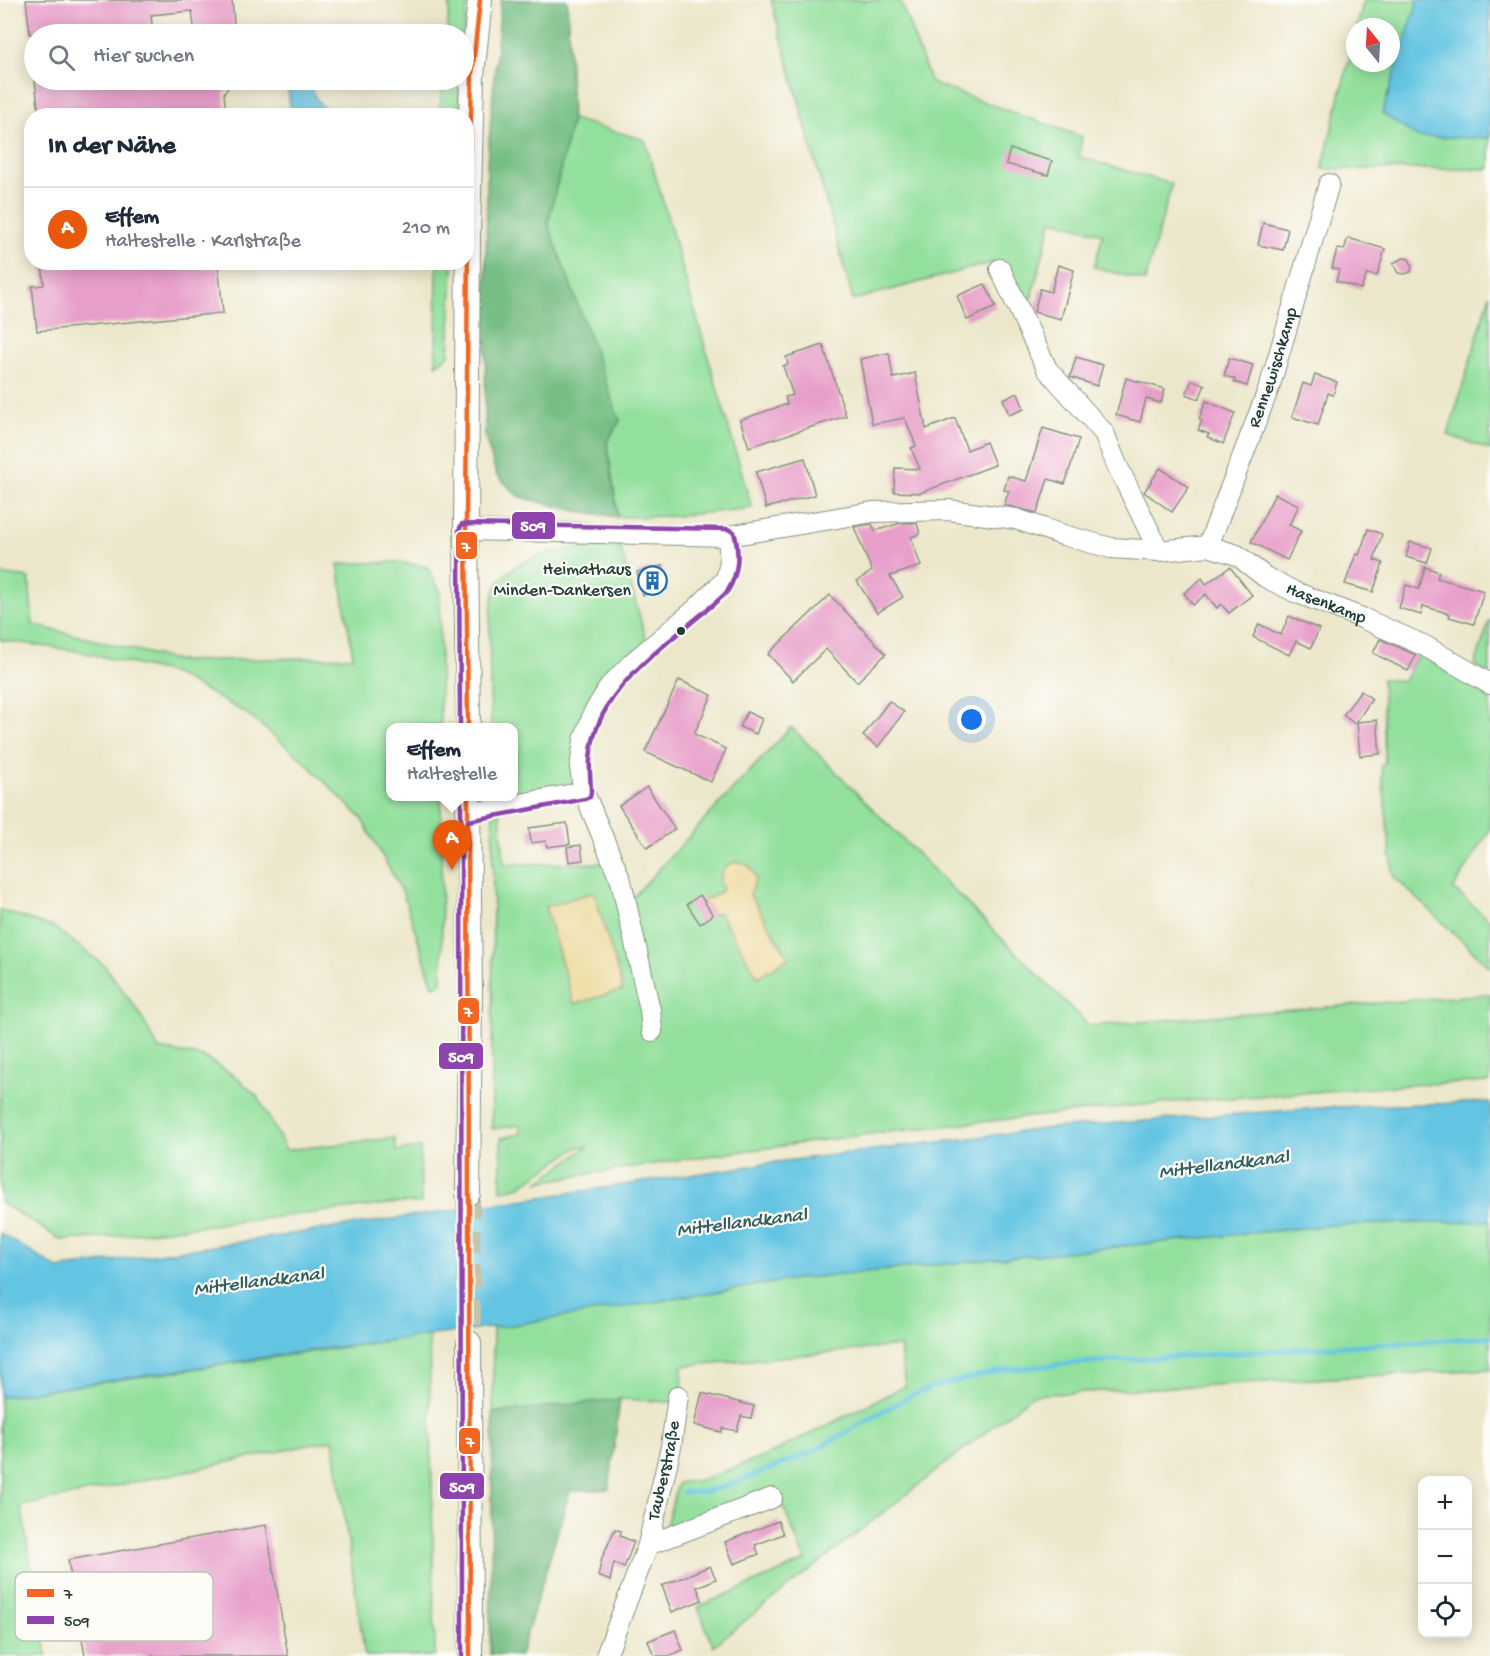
<!DOCTYPE html>
<html lang="de">
<head>
<meta charset="utf-8">
<style>
  :root { --surface:#fff; --page:#f6f6f7; --text:#1f2937; --muted:#747a83; --line:#e0e1e3; --accent:#ea580c }
  body { margin:0; font-family:"Gochi Hand",sans-serif; background:var(--page); color:var(--text) }
  .controls { position:absolute; right:18px; bottom:18px; display:grid; overflow:hidden; border-radius:12px; box-shadow:0 3px 15px #0003 }
  .controls button { width:54px; height:54px; display:grid; place-items:center; padding:0; border:0; border-bottom:2px solid var(--line); background:var(--surface); color:var(--text); font:30px sans-serif }
  .compass { position:absolute; left:1346px; top:18px; width:54px; height:54px; border-radius:50%; background:var(--surface); box-shadow:0 3px 15px #0003; rotate:342deg }
  .you { position:absolute; left:972px; top:720px; width:21px; height:21px; margin:-15px; border:4px solid #fff; border-radius:50%; background:#1a73e8; box-shadow:0 0 0 9px #1a73e833 }
  .badge { display:grid; place-items:center; width:39px; height:39px; border-radius:50%; background:var(--accent); color:#fff; font-size:20px; font-weight:700 }
  .pin { position:absolute; translate:-50% -50px; filter:drop-shadow(0 2px 3px #0008) }
  .pin::after { content:''; position:absolute; top:32px; width:21px; height:18px; background:inherit; clip-path:polygon(0 0,100% 0,50% 100%) }
  .popup { position:absolute; left:386px; top:723px; width:132px; height:78px; box-sizing:border-box; display:grid; place-content:center; border-radius:12px; background:var(--surface); filter:drop-shadow(0 2px 4px #0005); font-size:20px; white-space:nowrap; color:var(--muted) }
  .popup b { font-size:22px; color:var(--text) }
  .popup::after { content:''; position:absolute; left:50%; top:100%; margin-left:-12px; border:12px solid transparent; border-top-color:var(--surface) }
  .list { margin:0; padding:0; list-style:none }
  h2 { display:flex; justify-content:space-between; align-items:center; height:78px; margin:0; padding:0 24px; font-size:26px }
  h2 small { font-size:20px; font-weight:400; color:var(--muted) }
  .list li { display:grid; grid-template-columns:39px 1fr auto; gap:18px; align-items:center; box-sizing:border-box; height:84px; padding:0 24px; border-top:2px solid var(--line) }
  .list b { display:block; font-size:22px; white-space:nowrap }
  .list p { margin:0; font-size:20px; white-space:nowrap; color:var(--muted) }
  .list em { font-size:20px; font-style:normal; color:var(--muted) }
  .icon { flex:none; width:33px; height:33px; fill:none; stroke:currentColor; stroke-width:2; stroke-linecap:round; stroke-linejoin:round }
  .map { position:relative; flex:none; width:1490px; height:1656px; overflow:hidden }
  .search { position:absolute; background:var(--surface); box-shadow:0 3px 15px #0003; left:24px; top:24px; width:450px; height:66px; display:flex; align-items:center; gap:15px; box-sizing:border-box; padding:0 21px; border-radius:33px; color:var(--muted); font-size:22px }
  .panel { position:absolute; background:var(--surface); box-shadow:0 3px 15px #0003; left:24px; top:108px; width:450px; height:162px; border-radius:24px }
  .map>svg:first-child { display:block }
  .green { fill:#93e09d; stroke:#598e68; stroke-width:1.5 }
  .forest { fill:#76be84; stroke:#4a7e5c; stroke-width:1.5 }
  .sand { fill:#eeda9e; stroke:#868c69; stroke-width:1.5 }
  .water { fill:#64c5e2; stroke:#42818b; stroke-width:1.5 }
  .lines { fill:none; stroke-linecap:round; stroke-linejoin:round }
  .stream { stroke:#64c5e2; stroke-width:5 }
  .building { fill:#e79ec9 }
  .tertiary-tunnel { stroke:#c3c5ad; stroke-width:24; stroke-dasharray:24 12; stroke-linecap:butt }
  .minor-casing { stroke:#869280; stroke-width:22 }
  .tertiary-casing { stroke:#869280; stroke-width:26 }
  .minor { stroke:#fff; stroke-width:20 }
  .tertiary { stroke:#fff; stroke-width:24 }
  .bus-1-casing { stroke:#fdfcf7; stroke-width:9 }
  .bus-2-casing { stroke:#fdfcf7; stroke-width:9 }
  .bus-1 { stroke:#f26522; stroke-width:4.5 }
  .bus-2 { stroke:#8e44ad; stroke-width:4.5 }
  .bus-dot { fill:#1f3d34; stroke:#fdfcf7; stroke-width:2 }
  .labels { text-anchor:middle; dominant-baseline:central; stroke-width:4.5; stroke-linejoin:round; paint-order:stroke }
  .street-label { font-size:18px; fill:#1f3d34; stroke:#fdfcf7 }
  .poi-label { font-size:18px; fill:#1f3d34; stroke:#fdfcf7; text-anchor:end }
  .water-label { font-size:20px; font-style:italic; fill:#305f60; stroke:#fdfcf7 }
  .key { fill:#fdfcf7; stroke:#bac3bc; stroke-width:1.5 }
  .key-label { font-size:16px; fill:#1f3d34 }
  .line-badge { stroke:#fdfcf7; stroke-width:2 }
  .badge-label { font-size:16px; text-anchor:middle; font-weight:bold; fill:#fff }
</style>
</head>
<body>
<div class="map">
<svg width="1490" height="1656" viewBox="0 0 1490 1656">
  <rect width="100%" height="100%" fill="#fdfcf7"/>
  <filter id="ink" filterUnits="userSpaceOnUse"><feTurbulence type="fractalNoise" baseFrequency=".0167" numOctaves="2"/><feDisplacementMap in="SourceGraphic" scale="12" xChannelSelector="R" yChannelSelector="G"/><feConvolveMatrix kernelMatrix="1 2 1 2 8 2 1 2 1" color-interpolation-filters="sRGB"/></filter>
  <filter id="wash" filterUnits="userSpaceOnUse"><feTurbulence type="fractalNoise" baseFrequency=".008" numOctaves="4" result="noise"/><feDisplacementMap in="SourceGraphic" scale="24" xChannelSelector="R" yChannelSelector="G"/><feGaussianBlur stdDeviation="1.35" result="paint"/><feColorMatrix in="noise" values="0 0 0 0 0 0 0 0 0 0 0 0 0 0 0 0 0 1.4 0 .05"/><feComposite in="paint" operator="in"/></filter>
  <g filter="url(#wash)">
    <rect width="100%" height="100%" fill="#ece7cb"/>
    <g class="green">
      <polygon points="450,0 468,0 463,34 447,34"/>
      <polygon points="771,0 900,0 931,83 1082,137 1079,157 1172,184 1145,281 1094,267 1103,234 1052,220 1032,296 1021,318 994,262 853,300"/>
      <polygon points="1364,0 1490,0 1490,169 1322,169 1355,35 1355,63 1391,63 1391,27 1357,27"/>
      <polygon points="443,80 460,80 459,115 439,116"/>
      <polygon points="572,119 645,140 752,508 676,516 618,517 607,442 548,223"/>
      <polygon points="437,263 453,263 449,355 436,365"/>
      <polygon points="1490,294 1490,450 1448,435"/>
      <path d="M620,546L647,643L608,680L577,784L492,802V797L514,796V728H491C491,698 485,607 497,585C506,570 525,560 542,555C564,548 596,548 620,546Z"/>
      <polygon points="399,562 427,567 440,591 440,727 390,728 390,796 441,797 442,983 433,986 403,893 361,818 303,760 246,713 175,674 78,651 0,640 0,574 29,578 33,625 180,661 353,657 338,564"/>
      <polygon points="1490,619 1490,675 1475,665"/>
      <polygon points="1419,653 1490,698 1490,830 1453,889 1490,920 1490,967 1393,876 1381,765 1385,763 1382,679 1404,681"/>
      <polygon points="791,727 1089,1026 1490,994 1490,1082 1424,1084 1162,1103 877,1133 685,1159 538,1182 589,1146 577,1148 520,1186 501,1191 501,1138 521,1134 520,1125 492,1129 493,814 500,812 504,864 619,863 632,898"/>
      <polygon points="0,910 53,927 104,965 138,1011 159,1049 204,1057 235,1076 258,1097 286,1150 395,1138 396,1151 420,1148 421,1203 398,1203 98,1238 61,1240 0,1202"/>
      <polygon points="1490,1221 1490,1369 1033,1395 713,1646 698,1607 805,1561 778,1493 663,1536 678,1483 701,1480 766,1456 905,1386 900,1346 682,1366 683,1403 620,1399 493,1413 493,1327 795,1279 1332,1225"/>
      <polygon points="429,1335 435,1656 365,1656 333,1440 21,1506 47,1656 0,1656 0,1397"/>
    </g>
    <g class="forest">
      <polygon points="501,0 567,0 572,119 548,223 620,421 607,442 618,517 572,510 518,496 496,474 485,436 487,163"/>
      <polygon points="620,1399 609,1489 570,1491 520,1656 490,1654 493,1413"/>
    </g>
    <g class="sand">
      <path d="M737,862C749,863 753,869 756,879L750,895L789,958L758,977L719,912L713,915L703,900L708,897L709,899L723,890L720,883C721,871 725,864 737,862Z"/>
      <polygon points="594,892 623,990 574,1004 545,907"/>
    </g>
    <g class="water">
      <polygon points="1418,0 1490,0 1490,138 1417,137 1382,113"/>
      <path d="M287,80H310C314,102 321,109 343,115H291Z"/>
      <polygon points="1490,1102 1490,1221 1332,1225 795,1279 513,1325 320,1349 0,1397 0,1233 58,1269 777,1162 1051,1128 1332,1107"/>
    </g>
    <g class="lines">
      <polyline class="stream" points="683,1492 705,1492 726,1486 808,1454 912,1395 937,1386 1002,1370 1076,1363 1490,1337"/>
    </g>
    <g id="blocks">
      <g class="building">
        <polygon points="26,0 232,0 235,34 195,34 192,11 151,15 153,34 30,34"/>
        <polygon points="35,80 234,80 224,93 226,116 39,116"/>
        <polygon points="1010,149 1052,161 1048,175 1006,164"/>
        <polygon points="1263,223 1288,229 1283,250 1258,245"/>
        <polygon points="1348,238 1385,249 1377,276 1367,274 1361,289 1336,281 1339,270 1332,268 1337,249 1344,250"/>
        <polygon points="1403,258 1409,259 1412,265 1411,272 1405,274 1398,273 1393,263"/>
        <polygon points="42,262 218,262 223,313 37,331 32,286 44,285"/>
        <polygon points="1058,265 1074,270 1061,319 1034,312 1040,289 1051,292"/>
        <polygon points="985,284 996,307 967,320 957,296"/>
        <polygon points="823,345 846,416 749,447 740,420 787,404 785,397 793,395 783,366 788,364 786,357"/>
        <polygon points="889,353 893,378 915,373 926,429 955,418 967,450 986,442 995,465 920,493 894,492 895,468 920,469 911,448 916,446 905,418 872,424 860,359"/>
        <polygon points="1076,357 1103,365 1097,386 1070,377"/>
        <polygon points="1229,358 1253,365 1247,386 1234,382 1235,379 1224,376"/>
        <polygon points="1315,375 1337,382 1333,395 1328,393 1318,425 1292,417 1303,383 1311,386"/>
        <polygon points="1126,378 1165,389 1161,403 1146,399 1140,422 1116,415"/>
        <polygon points="1192,380 1205,385 1199,399 1186,394"/>
        <polygon points="1018,393 1024,409 1009,415 1003,399"/>
        <polygon points="1206,401 1235,413 1223,444 1207,437 1209,434 1198,430 1202,421 1199,419"/>
        <polygon points="1043,428 1079,439 1065,484 1048,479 1037,513 1004,505 1009,491 1004,490 1008,476 1026,481"/>
        <polygon points="805,458 815,495 766,508 756,472"/>
        <polygon points="1160,468 1189,487 1172,512 1144,492"/>
        <polygon points="1275,494 1299,505 1289,525 1301,531 1287,560 1251,542"/>
        <polygon points="900,523 917,523 920,534 911,537 921,566 890,576 903,597 877,613 857,581 872,571 854,527 872,524 875,531"/>
        <polygon points="1368,529 1382,534 1374,560 1383,563 1373,592 1345,584 1356,554 1359,555"/>
        <polygon points="1410,542 1432,548 1427,563 1406,557"/>
        <polygon points="662,566 667,589 643,595 637,572"/>
        <polygon points="1230,567 1252,595 1229,613 1221,604 1217,608 1206,594 1193,605 1184,593 1202,578 1206,584"/>
        <polygon points="1425,567 1439,572 1437,578 1484,591 1474,624 1449,617 1450,614 1423,606 1421,615 1399,608 1406,585 1419,589"/>
        <polygon points="830,595 886,654 857,682 826,649 793,681 768,654"/>
        <polygon points="1289,616 1319,629 1311,648 1296,641 1289,655 1253,637 1259,624 1281,635"/>
        <polygon points="1380,639 1416,655 1408,671 1373,653"/>
        <polygon points="679,680 712,695 694,734 726,749 711,782 645,752"/>
        <polygon points="1361,691 1372,699 1355,724 1343,715"/>
        <polygon points="889,701 904,712 878,747 863,736"/>
        <polygon points="747,712 762,719 756,734 740,727"/>
        <polygon points="1377,720 1380,754 1360,756 1357,722"/>
        <polygon points="647,787 675,829 647,848 619,806"/>
        <polygon points="567,823 570,844 547,847 546,841 531,843 529,828"/>
        <polygon points="581,845 583,860 569,862 567,847"/>
        <polygon points="700,895 713,915 700,924 687,904"/>
        <polygon points="702,1393 754,1406 751,1418 741,1416 737,1431 723,1428 721,1432 694,1425"/>
        <polygon points="778,1521 783,1534 755,1545 759,1554 734,1564 725,1542"/>
        <polygon points="266,1525 288,1656 85,1656 68,1560"/>
        <polygon points="615,1529 621,1531 620,1536 634,1542 624,1568 614,1563 610,1581 598,1576 602,1558"/>
        <polygon points="710,1566 716,1579 697,1587 702,1600 672,1612 662,1586"/>
        <polygon points="675,1630 683,1650 669,1656 654,1656 648,1641"/>
      </g>
    </g>
  </g>
  <g filter="url(#ink)">
    <use href="#blocks" fill-opacity="0" stroke="#869280" stroke-width="1.5"/>
    <g class="lines">
      <polyline class="tertiary-tunnel" points="468,1193 469,1343"/>
      <defs>
        <g id="minor">
          <polyline points="1000,269 1047,369 1104,433 1116,463 1159,551"/>
          <path id="s1" d="M466,530L728,536L873,512L949,510L1016,519L1063,535L1111,548L1159,551L1208,546L1237,555L1265,577L1295,592L1362,618L1425,646L1490,684"/>
          <path id="s2" d="M1208,546L1270,385L1329,184"/>
          <polyline points="467,814 584,792"/>
          <polyline points="652,1031 650,1010 621,881 584,792 580,768 584,740 593,714 610,686 632,663 695,610 726,579 730,562 728,536"/>
          <polyline points="648,1545 772,1498"/>
          <path id="s3" d="M606,1656L648,1545L671,1447L678,1396"/>
        </g>
        <g id="tertiary">
          <polyline points="468,728 466,530 468,235 472,75 480,0"/>
          <polyline points="468,796 470,995 468,1193"/>
          <polyline points="469,1343 470,1656"/>
        </g>
      </defs>
      <use href="#minor" class="minor-casing"/>
      <use href="#tertiary" class="tertiary-casing"/>
      <use href="#minor" class="minor"/>
      <use href="#tertiary" class="tertiary"/>
      <defs>
        <g id="bus-1">
          <polyline points="468,728 466,530 468,235 472,75 480,0"/>
          <polyline points="468,796 470,1656"/>
        </g>
        <g id="bus-2">
          <path d="M460,728L459,530L462,524L728,529L734,532C740,552 739,574 727,592C716,603 704,612 692,622C648,659 594,697 590,760C589,770 591,782 591,792L590,797L585,799L468,821"/>
          <polyline points="461,796 462,1656"/>
        </g>
      </defs>
      <use href="#bus-1" class="bus-1-casing"/>
      <use href="#bus-2" class="bus-2-casing"/>
      <use href="#bus-1" class="bus-1"/>
      <use href="#bus-2" class="bus-2"/>
    </g>
  </g>
  <defs>
    <symbol id="building-ring" viewBox="-11 -11 22 22"><circle r="9.5" fill="#fdfcf7" stroke="#1f6fb2" stroke-width="1.5"/><path d="M-4-6H4V6H1V3H-1V6H-4ZM-2.5-4.3h1.7v1.8h-1.7ZM.8-4.3h1.7v1.8H.8ZM-2.5-1h1.7V.8h-1.7ZM.8-1h1.7V.8H.8Z" fill="#1f6fb2"/></symbol>
  </defs>
  <g fill-rule="evenodd">
    <use href="#building-ring" x="636" y="564" width="33" height="33"/>
  </g>
  <circle class="bus-dot" cx="681" cy="631" r="5"/>
  <g class="labels">
    <g class="street-label">
      <text stroke="none"><textPath href="#s2" startOffset="190">Rennewischkamp</textPath></text>
      <text stroke="none"><textPath href="#s1" startOffset="882">Hasenkamp</textPath></text>
      <text stroke="none"><textPath href="#s3" startOffset="195">Tauberstraße</textPath></text>
    </g>
    <g class="poi-label">
      <text x="631" y="570">Heimathaus<tspan x="631" dy="21">Minden-Dankersen</tspan></text>
    </g>
    <g class="water-label">
      <text transform="translate(1224 1166) rotate(-7)">Mittellandkanal</text>
      <text transform="translate(742 1224) rotate(-7)">Mittellandkanal</text>
      <text transform="translate(259 1283) rotate(-7)">Mittellandkanal</text>
    </g>
  </g>
  <rect x="15" y="1572" width="198" height="69" rx="9" class="key"/>
  <rect x="27" y="1589" width="27" height="8" fill="#f26522"/>
  <rect x="27" y="1616" width="27" height="8" fill="#8e44ad"/>
  <g class="key-label">
    <text x="64" y="1599">7</text>
    <text x="64" y="1626">509</text>
  </g>
  <g class="line-badge">
    <rect x="511" y="511" width="45" height="29" rx="6" fill="#8e44ad"/>
    <rect x="455" y="531" width="23" height="29" rx="6" fill="#f26522"/>
    <rect x="457" y="997" width="23" height="28" rx="6" fill="#f26522"/>
    <rect x="438" y="1042" width="46" height="28" rx="6" fill="#8e44ad"/>
    <rect x="458" y="1427" width="23" height="28" rx="6" fill="#f26522"/>
    <rect x="439" y="1472" width="46" height="28" rx="6" fill="#8e44ad"/>
  </g>
  <g class="badge-label">
    <text x="533" y="531">509</text>
    <text x="466" y="552">7</text>
    <text x="468" y="1017">7</text>
    <text x="461" y="1062">509</text>
    <text x="470" y="1447">7</text>
    <text x="462" y="1492">509</text>
  </g>
</svg>
<div class="controls">
<button>+</button>
<button>−</button>
<button><svg class="icon" aria-label="locate" viewBox="0 0 24 24"><circle cx="12" cy="12" r="6"/><path d="M12 2v4M12 18v4M2 12h4M18 12h4"/></svg></button>
</div>
<svg class="compass" viewBox="-18 -18 36 36"><path d="M0-13l5 13h-10z" fill="#e53935"/><path d="M0 13l5-13h-10z" fill="#747a83"/></svg>
<div class="you"></div>
<div class="pin badge" style="left:452px;top:870px">A</div>
<div class="popup"><b>Effem</b>Haltestelle</div>
<div class="search"><svg class="icon" aria-label="search" viewBox="0 0 24 24"><circle cx="10" cy="10" r="6"/><path d="M15 15l6 6"/></svg>Hier suchen</div>
<section class="panel">
<h2>In der Nähe<small></small></h2>
<ul class="list">
<li><span class="badge">A</span><div><b>Effem</b><p>Haltestelle · Karlstraße</p></div><em>210 m</em></li>
</ul>
</section>
</div>
</body>
</html>
